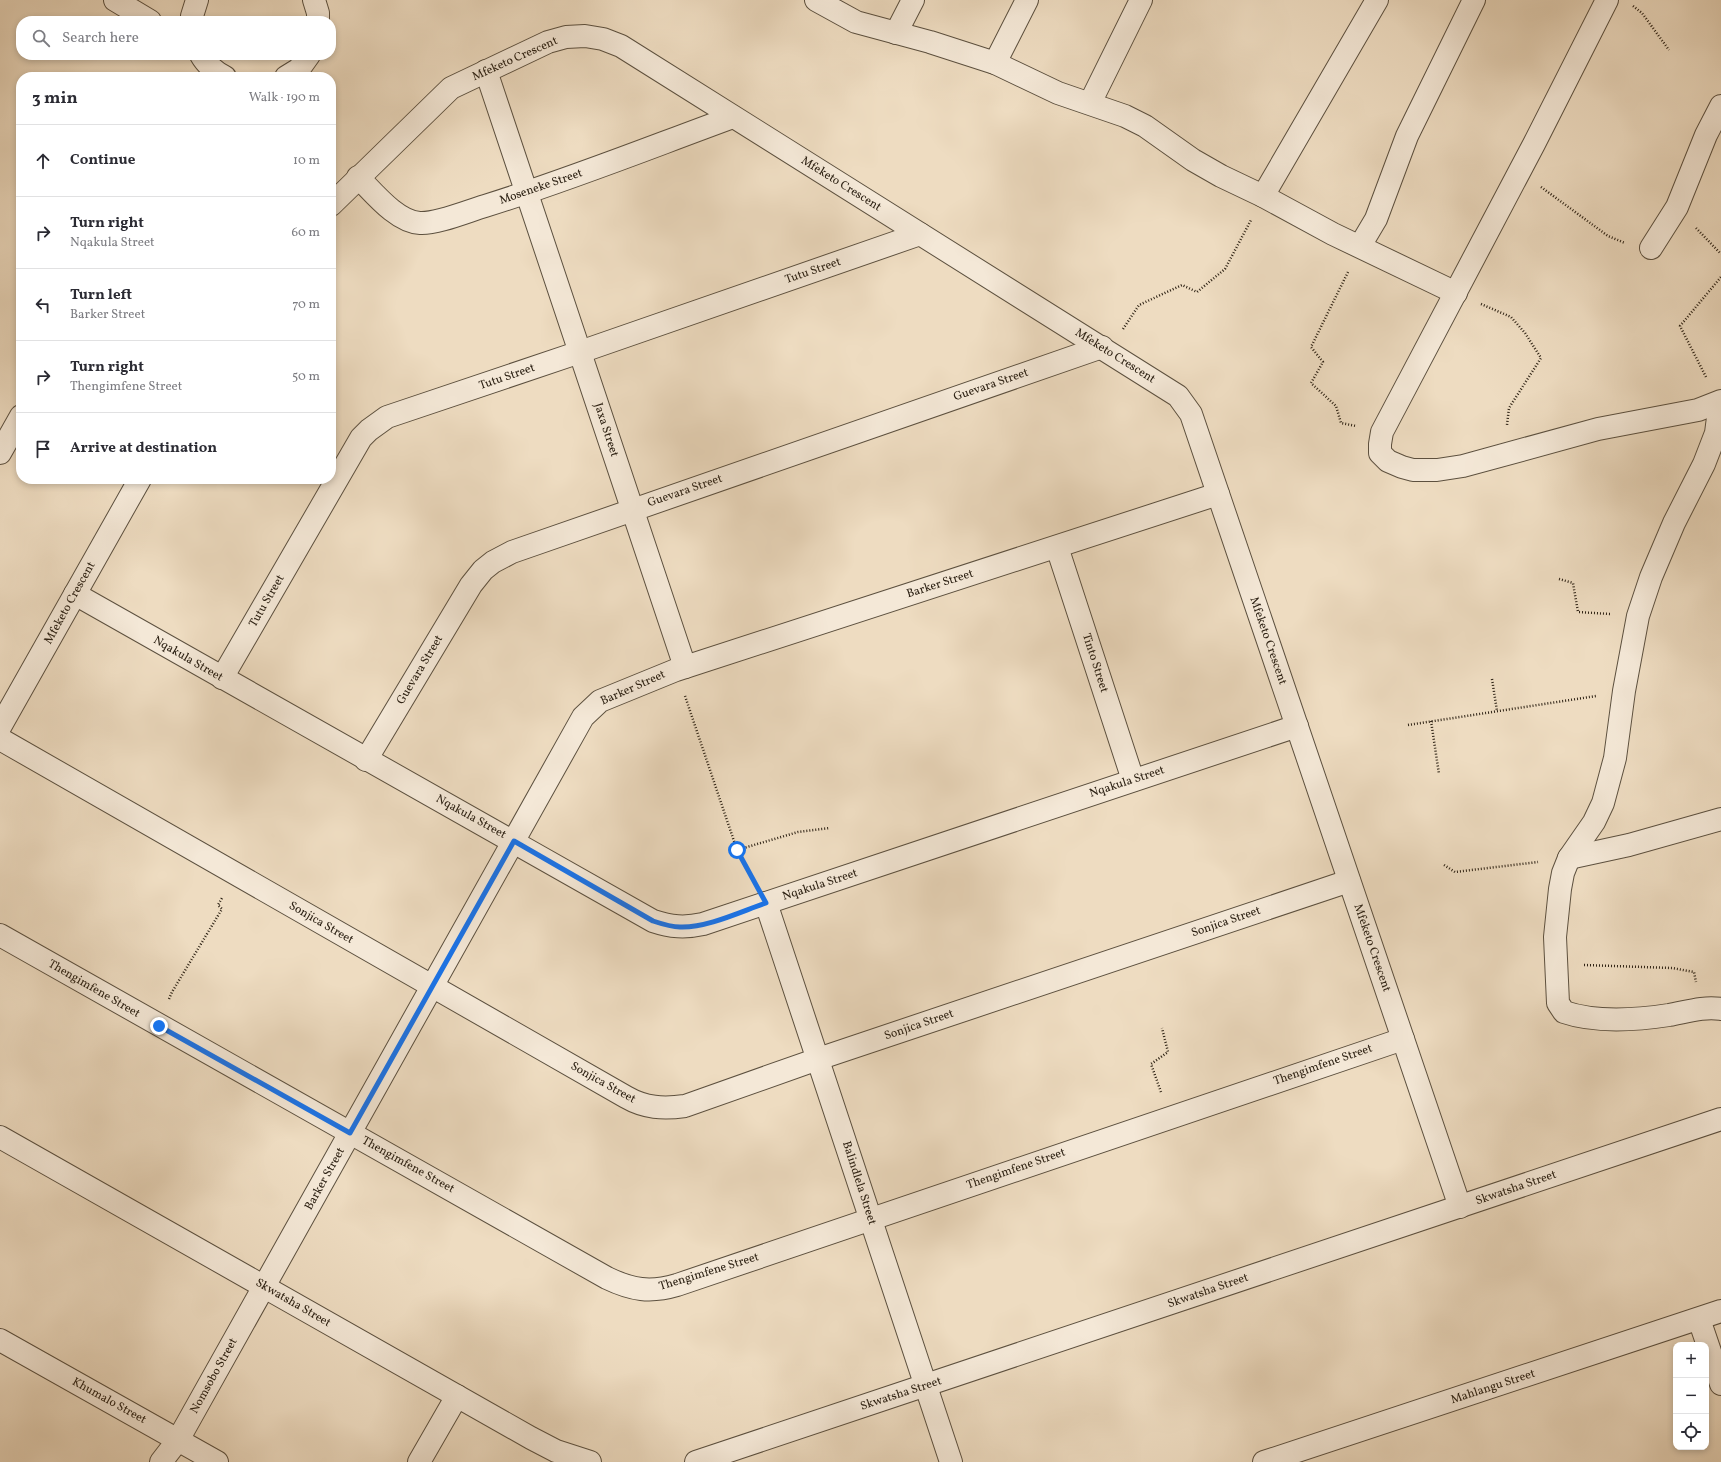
<!DOCTYPE html>
<html lang="en">
<head>
<meta charset="utf-8">
<style>
  :root { --surface:#fff; --page:#f2f2f3; --text:#2b2b33; --muted:#7c7c81; --line:#e1e1e2 }
  body { margin:0; font-family:Vollkorn,serif; background:var(--page); color:var(--text) }
  .controls { position:absolute; right:12px; bottom:12px; display:grid; overflow:hidden; border-radius:8px; box-shadow:0 2px 6px #0003 }
  .controls button { width:36px; height:36px; display:grid; place-items:center; padding:0; border:0; border-bottom:1px solid var(--line); background:var(--surface); color:var(--text); font:20px sans-serif }
  .stop { position:absolute; width:12px; height:12px; margin:-9px; border:3px solid #1a73e8; border-radius:50%; background:#fff }
  .stop.end { background:#1a73e8; border-color:#fff; box-shadow:0 1px 4px #0008 }
  .list { margin:0; padding:0; list-style:none }
  h2 { display:flex; justify-content:space-between; align-items:center; height:52px; margin:0; padding:0 16px; font-size:17px }
  h2 small { font-size:13px; font-weight:400; color:var(--muted) }
  .list li { display:grid; grid-template-columns:26px 1fr auto; gap:12px; align-items:center; box-sizing:border-box; height:72px; padding:0 16px; border-top:1px solid var(--line) }
  .list b { display:block; font-size:15px; white-space:nowrap }
  .list p { margin:0; font-size:13px; white-space:nowrap; color:var(--muted) }
  .list em { font-size:13px; font-style:normal; color:var(--muted) }
  .icon { flex:none; width:22px; height:22px; fill:none; stroke:currentColor; stroke-width:2; stroke-linecap:round; stroke-linejoin:round }
  .map { position:relative; flex:none; width:1721px; height:1462px; overflow:hidden }
  .search { position:absolute; background:var(--surface); box-shadow:0 2px 6px #0003; left:16px; top:16px; width:320px; height:44px; display:flex; align-items:center; gap:10px; box-sizing:border-box; padding:0 14px; border-radius:16px; color:var(--muted); font-size:15px }
  .panel { position:absolute; background:var(--surface); box-shadow:0 2px 6px #0003; left:16px; top:72px; width:320px; height:412px; border-radius:16px }
  .map>svg:first-child { display:block }
  .lines { fill:none; stroke-linecap:round; stroke-linejoin:round }
  .minor-casing { stroke:#5c503f; stroke-width:24 }
  .path { stroke:#2c2114; stroke-width:2.5; stroke-dasharray:1 2; stroke-linecap:butt }
  .minor { stroke:#f4e8d7; stroke-width:22 }
  .route { stroke:#1a73e8; stroke-width:5 }
  .labels { text-anchor:middle; dominant-baseline:central; stroke-width:3; stroke-linejoin:round; paint-order:stroke }
  .street-label { font-size:12px; fill:#2c2114; stroke:#f4e8d7 }
</style>
</head>
<body>
<div class="map">
<svg width="1721" height="1462" viewBox="0 0 1721 1462">
  <rect width="100%" height="100%" fill="#eedcc1"/>
  <filter id="stains"><feTurbulence type="fractalNoise" baseFrequency=".005" numOctaves="4"/><feColorMatrix values="0 0 0 0 .2 0 0 0 0 .09 0 0 0 0 .02 0 0 0 .5 -.17"/></filter>
  <radialGradient id="worn" r=".72"><stop offset=".6" stop-color="#630" stop-opacity="0"/><stop offset="1" stop-color="#630" stop-opacity=".3"/></radialGradient>
  <g class="lines">
    <defs>
      <g id="minor">
        <polyline points="115,0 150,21"/>
        <polyline points="314,0 318,13 318,21"/>
        <polyline points="816,0 856,22 930,42 995,63 1058,93 1125,116 1145,126 1193,160 1221,176 1263,196 1333,234 1456,293"/>
        <polyline points="1607,0 1534,144 1382,432 1380,444 1380,453 1388,461 1402,467 1413,470 1437,470 1463,466 1598,429 1698,410 1721,401"/>
        <polyline points="193,21 192,16 197,0"/>
        <polyline points="896,33 913,0"/>
        <path d="M201,55C206,64 216,73 225,77"/>
        <polyline points="995,63 1027,0"/>
        <polyline points="486,71 685,667"/>
        <polyline points="286,77 299,69 309,55"/>
        <polyline points="1090,103 1141,0"/>
        <path d="M358,177C374,193 397,222 420,223C437,224 468,211 485,206C569,180 651,147 733,117"/>
        <polyline points="1263,196 1377,0"/>
        <polyline points="331,205 451,88 548,42 566,37 585,36 603,39 621,46 1178,396 1191,414 1460,1207"/>
        <polyline points="1360,246 1376,219 1407,136 1474,0"/>
        <polyline points="1651,248 1677,207 1706,135 1721,106"/>
        <path d="M1720,402L1716,433L1704,464L1674,523L1651,577L1638,616L1624,691L1615,758L1603,803L1594,822L1569,858L1563,873L1560,889L1555,937L1558,1003L1564,1012C1596,1023 1636,1020 1669,1015C1686,1012 1704,1006 1721,1009"/>
        <polyline points="0,453 21,416"/>
        <polyline points="1057,547 1133,780"/>
        <path d="M75,594L653,921C671,927 685,928 703,924L1297,726"/>
        <polyline points="222,678 361,438 369,430 387,417 580,352 920,234"/>
        <polyline points="0,727 140,479"/>
        <path d="M0,739L626,1097C645,1108 663,1109 685,1106L818,1059L1349,881"/>
        <polyline points="366,760 471,585 483,570 493,562 512,552 1102,347"/>
        <polyline points="1569,858 1629,845 1721,819"/>
        <polyline points="766,903 951,1462"/>
        <path d="M0,935L607,1278C632,1290 650,1293 677,1285L1403,1039"/>
        <polyline points="0,1137 531,1438 556,1451 590,1462"/>
        <polyline points="1699,1319 1721,1384"/>
        <polyline points="0,1340 217,1462"/>
        <polyline points="161,1462 178,1440 583,717 600,701 676,670 1218,494"/>
        <polyline points="419,1462 457,1396"/>
        <polyline points="696,1462 1721,1119"/>
        <polyline points="1264,1462 1721,1311"/>
      </g>
    </defs>
    <use href="#minor" class="minor-casing"/>
    <g class="path">
      <polyline points="1633,6 1642,13 1669,50"/>
      <polyline points="1541,187 1608,236 1625,243"/>
      <polyline points="1696,228 1721,254"/>
      <polyline points="1348,272 1311,347 1323,362 1311,383 1336,406 1341,423 1356,426"/>
      <polyline points="1481,304 1511,317 1525,333 1541,358 1509,408 1507,425"/>
      <polyline points="1123,329 1139,305 1182,285 1197,292 1225,269 1251,220"/>
      <polyline points="1706,377 1680,326 1721,277"/>
      <polyline points="1559,579 1573,583 1578,612 1610,614"/>
      <polyline points="1492,679 1497,711"/>
      <polyline points="685,696 737,850 753,879"/>
      <polyline points="1431,721 1439,774"/>
      <polyline points="1408,725 1596,696"/>
      <polyline points="737,850 798,832 830,828"/>
      <polyline points="1444,865 1455,872 1538,862"/>
      <polyline points="1584,965 1672,968 1694,972 1696,982"/>
      <polyline points="169,999 172,992 222,909 218,905 222,898"/>
      <polyline points="1161,1092 1151,1064 1168,1052 1162,1028"/>
    </g>
    <use href="#minor" class="minor"/>
  </g>
  <g class="lines">
    <path class="route" d="M159,1026L350,1133L514,841L653,921C662,924 671,927 680,927C707,928 740,912 766,903L737,850"/>
  </g>
  <g class="labels">
    <g class="street-label">
      <text transform="translate(515 59) rotate(-24)">Mfeketo Crescent</text>
      <text transform="translate(841 184) rotate(32)">Mfeketo Crescent</text>
      <text transform="translate(541 187) rotate(-19)">Moseneke Street</text>
      <text transform="translate(813 271) rotate(-19)">Tutu Street</text>
      <text transform="translate(1115 356) rotate(32)">Mfeketo Crescent</text>
      <text transform="translate(507 377) rotate(-19)">Tutu Street</text>
      <text transform="translate(991 385) rotate(-19)">Guevara Street</text>
      <text transform="translate(606 430) rotate(72)">Jaxa Street</text>
      <text transform="translate(685 491) rotate(-19)">Guevara Street</text>
      <text transform="translate(940 584) rotate(-18)">Barker Street</text>
      <text transform="translate(267 601) rotate(-60)">Tutu Street</text>
      <text transform="translate(70 603) rotate(-61)">Mfeketo Crescent</text>
      <text transform="translate(1268 641) rotate(71)">Mfeketo Crescent</text>
      <text transform="translate(188 659) rotate(30)">Nqakula Street</text>
      <text transform="translate(1095 663) rotate(72)">Tinto Street</text>
      <text transform="translate(420 670) rotate(-59)">Guevara Street</text>
      <text transform="translate(633 688) rotate(-24)">Barker Street</text>
      <text transform="translate(1127 782) rotate(-18)">Nqakula Street</text>
      <text transform="translate(471 817) rotate(29)">Nqakula Street</text>
      <text transform="translate(820 885) rotate(-18)">Nqakula Street</text>
      <text transform="translate(1226 922) rotate(-19)">Sonjica Street</text>
      <text transform="translate(321 923) rotate(30)">Sonjica Street</text>
      <text transform="translate(1372 948) rotate(71)">Mfeketo Crescent</text>
      <text transform="translate(94 989) rotate(30)">Thengimfene Street</text>
      <text transform="translate(919 1025) rotate(-19)">Sonjica Street</text>
      <text transform="translate(1323 1065) rotate(-19)">Thengimfene Street</text>
      <text transform="translate(603 1083) rotate(29)">Sonjica Street</text>
      <text transform="translate(408 1165) rotate(29)">Thengimfene Street</text>
      <text transform="translate(1016 1169) rotate(-19)">Thengimfene Street</text>
      <text transform="translate(325 1179) rotate(-61)">Barker Street</text>
      <text transform="translate(859 1183) rotate(72)">Balindlela Street</text>
      <text transform="translate(1516 1188) rotate(-19)">Skwatsha Street</text>
      <text transform="translate(709 1272) rotate(-17)">Thengimfene Street</text>
      <text transform="translate(1208 1291) rotate(-19)">Skwatsha Street</text>
      <text transform="translate(293 1303) rotate(30)">Skwatsha Street</text>
      <text transform="translate(214 1376) rotate(-61)">Nomsobo Street</text>
      <text transform="translate(1493 1387) rotate(-18)">Mahlangu Street</text>
      <text transform="translate(901 1394) rotate(-18)">Skwatsha Street</text>
      <text transform="translate(109 1401) rotate(29)">Khumalo Street</text>
    </g>
  </g>
  <rect width="100%" height="100%" filter="url(#stains)"/>
  <rect width="100%" height="100%" fill="url(#worn)"/>
</svg>
<div class="controls">
<button>+</button>
<button>−</button>
<button><svg class="icon" aria-label="locate" viewBox="0 0 24 24"><circle cx="12" cy="12" r="6"/><path d="M12 2v4M12 18v4M2 12h4M18 12h4"/></svg></button>
</div>
<div class="stop" style="left:737px;top:850px"></div>
<div class="stop end" style="left:159px;top:1026px"></div>
<div class="search"><svg class="icon" aria-label="search" viewBox="0 0 24 24"><circle cx="10" cy="10" r="6"/><path d="M15 15l6 6"/></svg>Search here</div>
<section class="panel">
<h2>3 min<small>Walk · 190 m</small></h2>
<ul class="list">
<li><svg class="icon" aria-label="ahead" viewBox="0 0 24 24"><path d="M12 20V5M6 11l6-6 6 6"/></svg><div><b>Continue</b></div><em>10 m</em></li>
<li><svg class="icon" aria-label="right" viewBox="0 0 24 24"><path d="M7 20v-9h11M14 6l5 5-5 5"/></svg><div><b>Turn right</b><p>Nqakula Street</p></div><em>60 m</em></li>
<li><svg class="icon" aria-label="left" viewBox="0 0 24 24"><path d="M17 20v-9H6M10 6l-5 5 5 5"/></svg><div><b>Turn left</b><p>Barker Street</p></div><em>70 m</em></li>
<li><svg class="icon" aria-label="right" viewBox="0 0 24 24"><path d="M7 20v-9h11M14 6l5 5-5 5"/></svg><div><b>Turn right</b><p>Thengimfene Street</p></div><em>50 m</em></li>
<li><svg class="icon" aria-label="arrive" viewBox="0 0 24 24"><path d="M6 21V4h12l-3 4 3 4H6"/></svg><div><b>Arrive at destination</b></div></li>
</ul>
</section>
</div>
</body>
</html>
